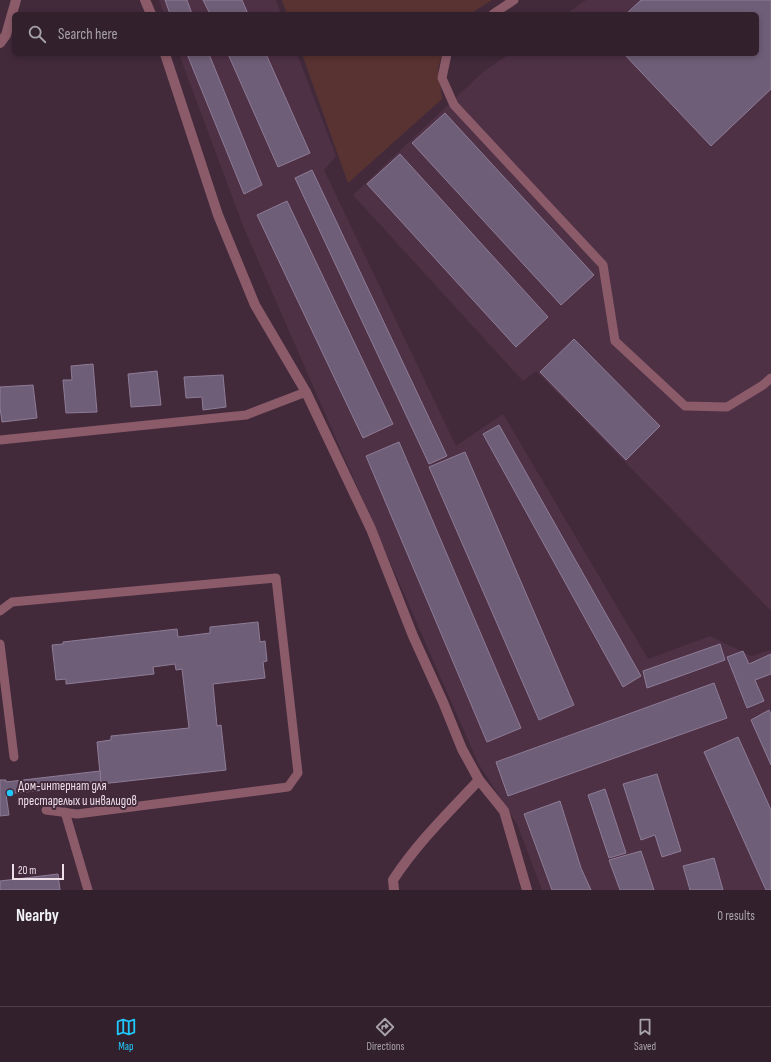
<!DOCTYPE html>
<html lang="en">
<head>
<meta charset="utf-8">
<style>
  :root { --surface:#32202c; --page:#3a2834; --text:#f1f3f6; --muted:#a8a3a9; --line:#4d3e48; --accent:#20c9fd }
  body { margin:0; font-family:"Sofia Sans Condensed",sans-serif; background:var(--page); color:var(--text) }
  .scale { position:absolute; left:12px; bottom:10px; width:52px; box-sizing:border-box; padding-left:4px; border:2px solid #eedee8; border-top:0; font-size:11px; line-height:14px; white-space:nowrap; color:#eedee8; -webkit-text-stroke:3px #422a3b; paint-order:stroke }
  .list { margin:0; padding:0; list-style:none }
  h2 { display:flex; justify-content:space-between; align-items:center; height:52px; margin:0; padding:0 16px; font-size:17px }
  h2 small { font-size:13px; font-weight:400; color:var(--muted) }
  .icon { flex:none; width:22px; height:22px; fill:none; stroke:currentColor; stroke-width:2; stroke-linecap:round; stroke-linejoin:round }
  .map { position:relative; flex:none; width:771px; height:890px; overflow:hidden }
  .search { position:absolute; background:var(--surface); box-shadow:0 2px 6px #0003; left:12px; right:12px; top:12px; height:44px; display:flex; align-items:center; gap:10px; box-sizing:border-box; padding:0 14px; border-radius:6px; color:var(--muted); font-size:15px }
  .sheet { height:116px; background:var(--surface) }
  nav { display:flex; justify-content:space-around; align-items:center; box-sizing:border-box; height:56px; border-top:1px solid var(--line); background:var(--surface); font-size:11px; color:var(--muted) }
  nav a { display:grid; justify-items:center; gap:2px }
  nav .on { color:var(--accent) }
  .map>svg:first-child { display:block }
  .built { fill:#4f3146 }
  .green { fill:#593331 }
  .building { fill:#6f5e77; stroke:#8e7c97 }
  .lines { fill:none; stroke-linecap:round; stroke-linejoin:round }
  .service { stroke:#8c5b69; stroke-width:9 }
  .minor { stroke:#8c5b69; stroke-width:10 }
  .poi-dot { fill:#20c9fd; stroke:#422a3b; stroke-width:1.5 }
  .labels { text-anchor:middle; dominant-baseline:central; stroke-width:4; stroke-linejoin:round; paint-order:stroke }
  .poi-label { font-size:13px; fill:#eedee8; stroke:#422a3b; text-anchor:start }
</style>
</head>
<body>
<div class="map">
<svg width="771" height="890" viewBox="0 0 771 890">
  <rect width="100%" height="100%" fill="#422a3b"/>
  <g class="built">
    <polygon points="159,0 276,0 281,14 164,14"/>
    <polygon points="586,0 771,0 771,611 536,371 523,381 353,195 483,72 509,54 757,54 757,14 566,14"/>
    <polygon points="179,54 297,54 336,156 324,170 456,446 503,414 648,659 710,636 751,656 771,650 771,890 542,890 517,824 478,763 244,228"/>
  </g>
  <g class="green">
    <polygon points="282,0 492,0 470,14 287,14"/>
    <polygon points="302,54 442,54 438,69 442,99 348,183"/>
  </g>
  <g class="building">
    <polygon points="165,0 187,0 192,14 170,14"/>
    <polygon points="203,0 242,0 248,14 210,14"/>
    <polygon points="641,0 771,0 771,89 711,146 624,54 757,54 757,14 626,14"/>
    <polygon points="187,54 209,54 262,185 244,194"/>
    <polygon points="228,54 266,54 310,153 278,167"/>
    <polygon points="445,113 594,275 561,305 412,143"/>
    <polygon points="400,154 548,317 516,347 367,184"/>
    <polygon points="312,170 447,456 429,464 295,178"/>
    <polygon points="287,201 393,424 363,438 257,215"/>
    <polygon points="574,339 660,426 626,460 540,372"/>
    <polygon points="93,364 97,412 66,413 63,380 72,380 71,366"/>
    <polygon points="157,371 161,405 131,407 128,374"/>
    <polygon points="223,375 226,407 203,410 202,397 186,398 184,377"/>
    <polygon points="33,385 37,418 2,422 0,408 0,387"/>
    <polygon points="499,425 641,676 623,687 483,434"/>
    <polygon points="399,442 521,728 487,742 366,456"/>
    <polygon points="465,452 574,705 539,720 429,467"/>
    <polygon points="258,622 260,642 265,641 267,661 263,662 265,678 213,684 217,726 221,725 226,770 101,784 97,742 111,740 111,736 189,728 182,669 176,670 175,664 153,667 154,674 66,684 66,679 56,680 52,645 63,644 63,642 177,629 178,637 210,633 210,627"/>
    <polygon points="720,644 725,660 647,688 643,671"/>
    <polygon points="743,651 749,664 771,654 771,674 755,680 764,701 747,708 727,657"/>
    <polygon points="714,683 727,718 508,796 496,762"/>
    <polygon points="769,710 771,714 771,765 751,720"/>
    <polygon points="738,737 771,810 771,890 766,890 704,752"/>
    <polygon points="100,771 101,784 6,794 9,815 0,816 0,780 6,780 6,782"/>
    <polygon points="657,774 681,851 662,857 655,835 641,840 623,784"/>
    <polygon points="605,789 626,853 609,858 588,795"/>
    <polygon points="560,801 581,868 591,890 552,890 524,814"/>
    <polygon points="641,851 654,890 620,890 609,860"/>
    <polygon points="714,858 723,890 690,890 683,866"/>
    <polygon points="58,874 60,890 0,890 0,881"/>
  </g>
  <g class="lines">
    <g class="service">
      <polyline points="493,14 514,0"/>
      <polyline points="447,54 442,78 454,105 603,265 615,341 685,406 727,407 763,385 771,378"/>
      <polyline points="0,440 246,415 306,392"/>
      <polyline points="0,611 12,602 276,578 298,773 288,787 77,814 46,810"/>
      <polyline points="0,644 14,757"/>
      <polyline points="65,812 88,890"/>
    </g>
    <g class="minor">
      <polyline points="145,0 151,14"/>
      <polyline points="0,43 6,35 16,0"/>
      <polyline points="165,54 218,215 255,305 306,392 371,529 413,636 443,702 462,749 479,780 504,811 527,890"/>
      <path d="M394,890L393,880C417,843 449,812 479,780"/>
    </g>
  </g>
  <circle class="poi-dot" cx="10" cy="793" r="4"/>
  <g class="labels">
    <g class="poi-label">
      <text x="18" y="786">Дом-интернат для<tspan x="18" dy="15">престарелых и инвалидов</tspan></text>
    </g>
  </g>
</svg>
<div class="scale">20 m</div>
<div class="search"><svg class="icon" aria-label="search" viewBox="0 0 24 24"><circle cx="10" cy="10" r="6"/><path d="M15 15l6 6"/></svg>Search here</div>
</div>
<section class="sheet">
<h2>Nearby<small>0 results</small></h2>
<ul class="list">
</ul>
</section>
<nav>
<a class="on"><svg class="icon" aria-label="map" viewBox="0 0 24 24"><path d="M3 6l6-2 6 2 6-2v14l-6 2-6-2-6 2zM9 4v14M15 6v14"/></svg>Map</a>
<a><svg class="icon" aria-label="directions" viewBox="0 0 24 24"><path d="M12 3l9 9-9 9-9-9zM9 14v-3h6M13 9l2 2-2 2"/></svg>Directions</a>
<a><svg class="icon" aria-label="saved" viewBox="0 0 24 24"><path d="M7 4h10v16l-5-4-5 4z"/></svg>Saved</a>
</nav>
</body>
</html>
